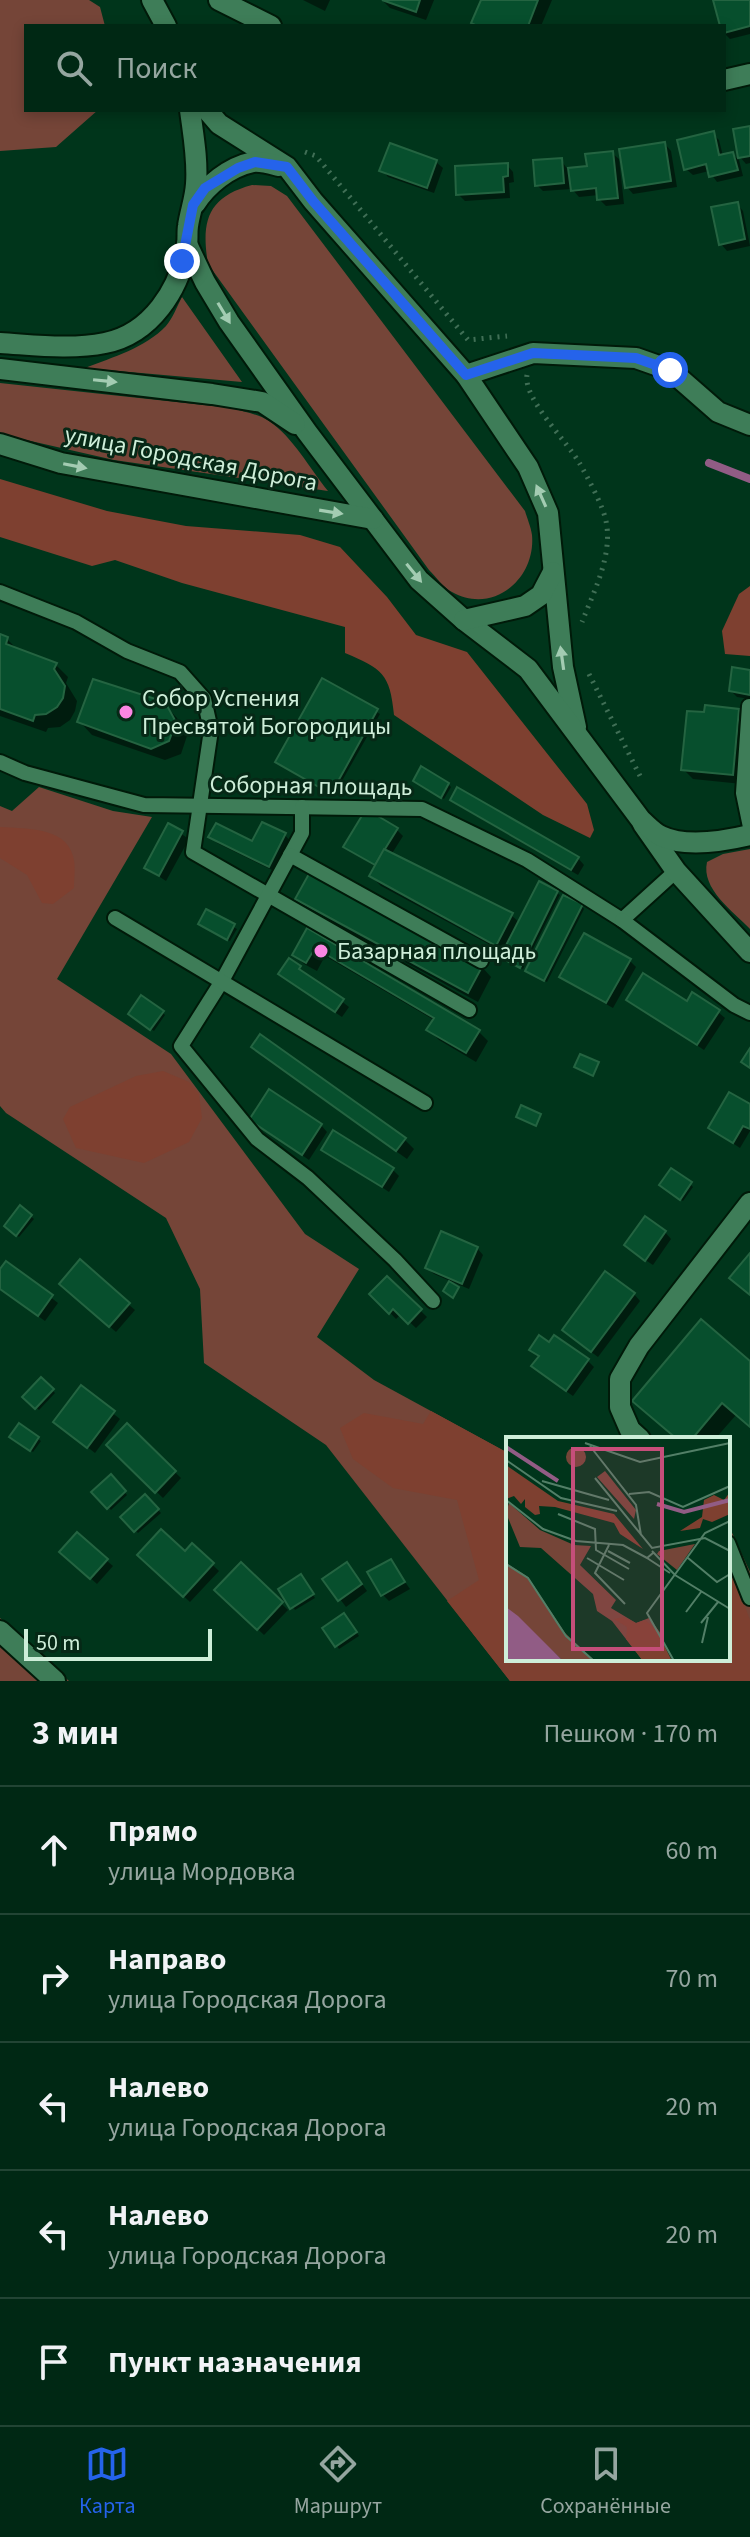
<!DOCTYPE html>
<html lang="ru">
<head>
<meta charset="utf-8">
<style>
  :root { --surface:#002814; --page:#0a301d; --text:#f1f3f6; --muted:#95a6a0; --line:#224434; --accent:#2563eb }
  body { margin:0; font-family:"Source Sans 3",sans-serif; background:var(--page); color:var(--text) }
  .scale { position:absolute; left:24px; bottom:20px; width:188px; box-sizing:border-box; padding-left:8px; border:4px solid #ceeed9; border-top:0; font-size:22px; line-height:28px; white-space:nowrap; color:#ceeed9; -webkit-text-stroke:6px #062816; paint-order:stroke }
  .stop { position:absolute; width:24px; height:24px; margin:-18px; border:6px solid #2563eb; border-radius:50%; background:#fff }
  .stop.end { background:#2563eb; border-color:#fff; box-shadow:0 2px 8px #0008 }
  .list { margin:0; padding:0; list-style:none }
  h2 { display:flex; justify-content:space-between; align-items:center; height:104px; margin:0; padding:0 32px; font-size:34px }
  h2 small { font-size:26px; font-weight:400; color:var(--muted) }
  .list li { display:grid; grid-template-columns:52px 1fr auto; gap:24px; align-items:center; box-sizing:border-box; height:128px; padding:0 32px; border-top:2px solid var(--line) }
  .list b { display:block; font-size:30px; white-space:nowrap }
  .list p { margin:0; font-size:26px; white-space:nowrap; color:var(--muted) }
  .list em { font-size:26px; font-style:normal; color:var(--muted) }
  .icon { flex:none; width:44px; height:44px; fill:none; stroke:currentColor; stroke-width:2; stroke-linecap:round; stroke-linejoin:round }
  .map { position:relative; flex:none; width:750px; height:1681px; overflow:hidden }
  .search { position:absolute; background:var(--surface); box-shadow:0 4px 12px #0003; left:24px; right:24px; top:24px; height:88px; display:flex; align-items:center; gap:20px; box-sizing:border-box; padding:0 28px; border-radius:0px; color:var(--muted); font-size:30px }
  .sheet { height:744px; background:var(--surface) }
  nav { display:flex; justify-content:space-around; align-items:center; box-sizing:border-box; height:112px; border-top:2px solid var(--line); background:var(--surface); font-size:22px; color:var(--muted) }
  nav a { display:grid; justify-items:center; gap:4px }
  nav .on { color:var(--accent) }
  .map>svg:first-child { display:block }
  .green { fill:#754538 }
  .forest { fill:#7e4030 }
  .shadow { fill:#0007 }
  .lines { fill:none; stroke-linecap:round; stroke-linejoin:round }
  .stream { stroke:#915c85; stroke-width:8 }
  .building { fill:#074f2d; stroke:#246441; stroke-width:2 }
  .service-casing { stroke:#001a09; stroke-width:18 }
  .minor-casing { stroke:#001a09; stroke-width:24 }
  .secondary-casing { stroke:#001a09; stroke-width:24 }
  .path { stroke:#406f56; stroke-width:5; stroke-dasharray:2 6; stroke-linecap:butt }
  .service { stroke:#3e7d58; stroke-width:14 }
  .minor { stroke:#3e7d58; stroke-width:20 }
  .secondary { stroke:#3e7d58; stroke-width:20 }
  .oneway { fill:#a3ccb2 }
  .route { stroke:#2563eb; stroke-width:10 }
  .poi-dot { fill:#fc86e3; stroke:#062816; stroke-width:3 }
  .labels { text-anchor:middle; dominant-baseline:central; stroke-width:6; stroke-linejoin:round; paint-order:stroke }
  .street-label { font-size:24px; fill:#ceeed9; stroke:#062816 }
  .poi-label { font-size:24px; fill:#ceeed9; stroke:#062816; text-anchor:start }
  .inset-river { fill:none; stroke:#915c85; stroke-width:4 }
  .inset-road { fill:none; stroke:#527f67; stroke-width:2 }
  .view { fill:#c54e7a; fill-opacity:0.15; stroke:#c54e7a; stroke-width:4 }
  .inset-edge { fill:none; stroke:#ceeed9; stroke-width:4 }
</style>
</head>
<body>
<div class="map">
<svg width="750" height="1681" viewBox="0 0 750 1681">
  <rect width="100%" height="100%" fill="#00351b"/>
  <g class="green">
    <polygon points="0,0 89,0 100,7 105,26 26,26 26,110 98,110 56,147 0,151"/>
    <path d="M252,185L271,186L287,196L525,511C527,518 531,527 532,535C536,579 493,615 452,592C444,588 436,577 429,570L208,264C201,222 207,197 252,185Z"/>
    <path d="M182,297L242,382L85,368C113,357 145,348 166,326C173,318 177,306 182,297Z"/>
    <path d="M0,383L232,408C244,412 258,414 269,421C293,437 310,469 328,491L114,460L0,434Z"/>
    <polygon points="39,787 113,811 152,817 57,979 171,1054 305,1234 359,1269 317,1337 374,1380 508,1453 508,1659 728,1659 728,1524 750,1572 750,1681 510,1681 326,1445 204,1363 200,1289 166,1218 6,1113 0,1106 0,806 12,811"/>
    <path d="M750,849V929C733,911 701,889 707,862L723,854Z"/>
    <polygon points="0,1618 69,1681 0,1681"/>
  </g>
  <g class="forest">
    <path d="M0,479L107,511L186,526L300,535L340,547L387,597L416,635L467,652L587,804L594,830L590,838L543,815L394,715C390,673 382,669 345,653V627L182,583L115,560L92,566L0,537Z"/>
    <polygon points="750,586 750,656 725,654 722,631 739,594"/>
    <path d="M0,827C24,829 65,826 73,856C76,866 74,878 74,888L53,904L42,903L27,875L0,858Z"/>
    <polygon points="163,1071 189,1082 199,1094 202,1118 189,1142 144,1163 76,1148 63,1119 70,1107 136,1076"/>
    <polygon points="431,1411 508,1453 508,1659 728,1659 728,1562 750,1620 750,1681 510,1681 447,1601 479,1580 457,1500 393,1488 353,1459 340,1428 364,1413 423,1424"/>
  </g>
  <g class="shadow">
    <polygon points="303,0 330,0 325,11"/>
    <polygon points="382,0 434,0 426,20 390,8"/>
    <polygon points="483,0 552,0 541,26 476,26 473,23"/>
    <polygon points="715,0 750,0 750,34 730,39 724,33"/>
    <polygon points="750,128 750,163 746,164 740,157"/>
    <polygon points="713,134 719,140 723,156 732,154 739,160 743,176 717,182 709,171 693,175 686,169"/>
    <polygon points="665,144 671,151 677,187 633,194 627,187"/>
    <polygon points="612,153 619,159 624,204 606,206 599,199 599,195 579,197 572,189 543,191 537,185 561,160 568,170 589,167"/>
    <polygon points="436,162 443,168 434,193 388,177 382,170"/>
    <polygon points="507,165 513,172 514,182 509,183 510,198 465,201 458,194"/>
    <polygon points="737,204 743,211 750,246 727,251 721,244"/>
    <polygon points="0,636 7,639 20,652 56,665 68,677 66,683 77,701 75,711 70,720 60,727 48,728 46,732 0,716"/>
    <polygon points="750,672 750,699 737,697 731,691"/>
    <polygon points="323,681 380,714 334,795 280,764"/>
    <polygon points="164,704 177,718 187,736 181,754 165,760 92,735 80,722"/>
    <polygon points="739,711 749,720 742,784 693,779 683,769"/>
    <polygon points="418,783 448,784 451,787 444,799"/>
    <polygon points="452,800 578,858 584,865 578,875 459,806"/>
    <polygon points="169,826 189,839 166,881 146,868"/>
    <polygon points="396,829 403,836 391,855 511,915 520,923 557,893 560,895 523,969 505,960 505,953 381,886 371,876 376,867 346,847"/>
    <polygon points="285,835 291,842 276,872 217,843 211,836 253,844"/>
    <polygon points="297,899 482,967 491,977 478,1002 307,909"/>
    <polygon points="582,906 584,909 547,982 530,973"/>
    <polygon points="207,912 237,929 230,941 203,927"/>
    <polygon points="308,931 478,1031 488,1041 476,1062 439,1040 429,1030 434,1020 325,956 317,971 304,964 294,954"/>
    <polygon points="290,961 349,1007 342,1017 287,980"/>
    <polygon points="630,961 636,967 613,1008 568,983 561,977"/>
    <polygon points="629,1000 688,1004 718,1012 725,1018 704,1050"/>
    <polygon points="162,1012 165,1015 154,1031 133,1017"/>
    <polygon points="253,1047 404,1139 414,1149 407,1159 263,1057"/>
    <polygon points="750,1106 750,1131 740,1148 710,1128"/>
    <polygon points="251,1120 321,1125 327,1132 309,1160"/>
    <polygon points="324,1149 393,1170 399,1176 389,1192"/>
    <polygon points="690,1184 693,1187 683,1201 664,1188"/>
    <polygon points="21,1208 34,1219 19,1237 6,1226"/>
    <polygon points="665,1232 671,1239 653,1265 633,1252"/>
    <polygon points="477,1248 483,1255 469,1289 434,1274 427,1268"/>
    <polygon points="7,1263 58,1303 45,1321 0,1289 0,1273"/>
    <polygon points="387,1278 427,1317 416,1328 401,1314 396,1319 372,1294"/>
    <polygon points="68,1290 128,1304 135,1310 116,1332"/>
    <polygon points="634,1294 640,1301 598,1357 571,1337"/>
    <polygon points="532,1349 588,1361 594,1367 573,1396 540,1373 540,1357"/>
    <polygon points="750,1364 750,1427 736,1415 715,1439 677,1439"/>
    <polygon points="41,1379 55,1393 39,1410 24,1397"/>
    <polygon points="81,1388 120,1419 95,1453 55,1422"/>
    <polygon points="20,1426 41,1441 33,1452 14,1440"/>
    <polygon points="127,1426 181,1478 163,1498 108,1445"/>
    <polygon points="111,1477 127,1495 111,1510 94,1492"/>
    <polygon points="145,1497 161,1513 138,1533 123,1517"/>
    <polygon points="193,1546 219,1571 190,1602 139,1555 185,1554"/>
    <polygon points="68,1558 106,1560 113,1566 97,1584"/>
    <polygon points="390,1561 410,1589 389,1601 383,1595"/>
    <polygon points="241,1565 288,1610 264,1635 217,1590"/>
    <polygon points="353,1571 367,1591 346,1607 325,1579"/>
    <polygon points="303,1579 315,1598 295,1610 280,1589"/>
    <polygon points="347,1618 359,1636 339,1649 325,1628"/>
  </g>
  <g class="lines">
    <polyline class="stream" points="709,463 750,479"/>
  </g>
  <g class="building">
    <polygon points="382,0 420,0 416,12"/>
    <polygon points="481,0 538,0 528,26 477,26 471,23"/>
    <polygon points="713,0 750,0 750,26 724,33 724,26 720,26"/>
    <polygon points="750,126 750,156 738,158 733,129"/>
    <polygon points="714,131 719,155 733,152 738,170 709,177 706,164 684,170 677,140"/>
    <polygon points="665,142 671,181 625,188 619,149"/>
    <polygon points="390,143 437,160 427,188 379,171"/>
    <polygon points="613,151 618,198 597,200 596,188 571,191 568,168 587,166 585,154"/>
    <polygon points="562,158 564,183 535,186 533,160"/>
    <polygon points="508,163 508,176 503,177 504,192 456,195 455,166"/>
    <polygon points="738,202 745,239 719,245 711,207"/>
    <polygon points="0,634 8,637 6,644 57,663 54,669 65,686 63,698 57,707 46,714 35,715 33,721 0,709"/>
    <polygon points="732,667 750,670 750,695 729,691"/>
    <polygon points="322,678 378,709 331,794 275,762"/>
    <polygon points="93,679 165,702 176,722 169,741 151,749 77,722"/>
    <polygon points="705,705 739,709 733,775 681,770 687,711 704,712"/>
    <polygon points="421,766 449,783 441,798 413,781"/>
    <polygon points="457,787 579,857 571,870 450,800"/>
    <polygon points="366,809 398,828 375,865 343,847"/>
    <polygon points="262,822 286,833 269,867 208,837 216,823 252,841"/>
    <polygon points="168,823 183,831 159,876 144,868"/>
    <polygon points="384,849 513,913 496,946 369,876"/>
    <polygon points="310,872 483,965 468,993 295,899"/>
    <polygon points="539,881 558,891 520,968 500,957"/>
    <polygon points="563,895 583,904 544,981 525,971"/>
    <polygon points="206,909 235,924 227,940 198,924"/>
    <polygon points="307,928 480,1030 466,1053 426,1030 434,1018 315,948 306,963 292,955"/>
    <polygon points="584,933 631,959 606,1003 559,977"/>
    <polygon points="289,958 301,966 299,969 344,999 335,1012 278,974"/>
    <polygon points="643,973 687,1001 692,992 720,1010 697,1045 626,1000"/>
    <polygon points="141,995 164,1011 150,1030 128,1014"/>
    <polygon points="260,1034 406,1138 396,1151 251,1047"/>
    <polygon points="750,1048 750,1068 741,1062"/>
    <polygon points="580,1054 599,1062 593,1076 574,1067"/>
    <polygon points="269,1089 322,1124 302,1155 249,1120"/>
    <polygon points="729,1092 750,1104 750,1129 743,1126 733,1143 708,1128"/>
    <polygon points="521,1105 541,1114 536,1126 516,1117"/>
    <polygon points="333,1130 394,1168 382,1187 321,1150"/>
    <polygon points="671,1168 692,1182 680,1200 659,1185"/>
    <polygon points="20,1205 32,1215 16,1236 4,1226"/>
    <polygon points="645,1216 666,1231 645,1261 624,1245"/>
    <polygon points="441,1231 478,1247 462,1284 425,1268"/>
    <polygon points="750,1253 750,1295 729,1278"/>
    <polygon points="80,1259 130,1303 109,1327 59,1284"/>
    <polygon points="6,1261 53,1295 38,1316 0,1289 0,1269"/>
    <polygon points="605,1271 635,1293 591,1352 562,1330"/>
    <polygon points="387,1276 422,1309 408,1324 393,1309 389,1314 369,1294"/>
    <polygon points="449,1281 459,1287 453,1298 443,1291"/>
    <polygon points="701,1319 750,1361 750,1427 722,1403 692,1439 677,1439 632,1401"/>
    <polygon points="539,1335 549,1342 554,1335 589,1359 566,1391 531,1366 539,1356 529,1350"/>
    <polygon points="41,1377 54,1389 35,1409 22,1397"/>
    <polygon points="81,1385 115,1411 87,1448 53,1422"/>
    <polygon points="19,1423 39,1437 30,1451 9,1437"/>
    <polygon points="127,1423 176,1471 155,1493 106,1445"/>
    <polygon points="111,1474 126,1491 107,1509 91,1492"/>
    <polygon points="145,1494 159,1509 134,1532 120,1517"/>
    <polygon points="161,1529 185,1551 192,1543 214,1563 183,1597 137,1555"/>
    <polygon points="77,1532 108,1559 90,1579 59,1552"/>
    <polygon points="391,1559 405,1582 381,1596 367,1572"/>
    <polygon points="241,1562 283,1602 257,1630 214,1590"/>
    <polygon points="347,1562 362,1584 338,1601 322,1579"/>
    <polygon points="301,1574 314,1594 290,1609 278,1589"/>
    <polygon points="344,1613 357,1632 335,1647 322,1628"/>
  </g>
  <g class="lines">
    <defs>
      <g id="service">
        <polyline points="0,592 76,622 127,651 180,672 204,699 211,730 193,852 469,1010"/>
        <polyline points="749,706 743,793 750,827"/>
        <polyline points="0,762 25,773 144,805 422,809 527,860 622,920 676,871"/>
        <polyline points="302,807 302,833 222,981 181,1046 257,1139 308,1178 395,1260 433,1301"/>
        <polyline points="290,855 481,961"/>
        <polyline points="115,918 425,1103"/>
        <polyline points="622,920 734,1005 750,1013"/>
        <polyline points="728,1543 750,1598"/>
      </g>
      <g id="minor">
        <polyline points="466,375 533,353 636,358 670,370 718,412 750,425"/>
        <polyline points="643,824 676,871 750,952"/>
        <polyline points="640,1439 630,1430 620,1407 620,1379 639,1346 750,1203"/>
        <polyline points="0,1631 55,1681"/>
      </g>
      <g id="secondary">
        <polyline points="152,0 166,26"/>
        <polyline points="219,0 271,26"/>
        <polyline points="724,80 750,74"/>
        <polyline points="207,110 219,124 287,167 313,201 466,375 528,467 548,513 563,667 576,727"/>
        <path d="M195,204C207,185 229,167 253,162C261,161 271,164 279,166"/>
        <path d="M187,244L205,282L229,322L307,432L419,580L464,620L528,669L641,820C647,825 654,833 661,836C686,848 725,841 750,835"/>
        <path d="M0,343C34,345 71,350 105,343C151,334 180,289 187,245C188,239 187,232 188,226C190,212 195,199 196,184C198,159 193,134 190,110"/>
        <polyline points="0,369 212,394 262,402 295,424"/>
        <polyline points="0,444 61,463 373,519"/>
        <polyline points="464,620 525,606 541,595 553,572"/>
      </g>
    </defs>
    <use href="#service" class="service-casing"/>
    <use href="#minor" class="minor-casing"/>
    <use href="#secondary" class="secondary-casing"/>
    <g class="path">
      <polyline points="305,152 316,156 468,340 507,336"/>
      <path d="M527,375C523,399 568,442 580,464C588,478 603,506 606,521C613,555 594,591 582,622"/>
      <polyline points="589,674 642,780"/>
    </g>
    <use href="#service" class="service"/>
    <use href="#minor" class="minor"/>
    <use href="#secondary" class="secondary"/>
  </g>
  <defs><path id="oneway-solid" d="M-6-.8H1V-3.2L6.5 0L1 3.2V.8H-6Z" transform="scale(2)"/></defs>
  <g class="oneway">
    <use href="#oneway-solid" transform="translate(224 313) rotate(59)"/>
    <use href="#oneway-solid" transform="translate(105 381) rotate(6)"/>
    <use href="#oneway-solid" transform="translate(75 466) rotate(11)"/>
    <use href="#oneway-solid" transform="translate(541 496) rotate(-114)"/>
    <use href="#oneway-solid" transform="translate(331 512) rotate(9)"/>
    <use href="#oneway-solid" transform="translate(414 573) rotate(51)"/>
    <use href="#oneway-solid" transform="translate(562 658) rotate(-98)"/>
  </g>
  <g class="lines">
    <polyline class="route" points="182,261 193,205 205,188 238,168 255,162 287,167 313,201 466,375 533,353 636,358 670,370"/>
  </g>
  <g class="poi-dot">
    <circle cx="126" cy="712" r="8"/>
    <circle cx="321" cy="951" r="8"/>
  </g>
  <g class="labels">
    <g class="street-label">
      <text transform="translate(191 459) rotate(11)">улица Городская Дорога</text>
      <text transform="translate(311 786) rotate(1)">Соборная площадь</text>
    </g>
    <g class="poi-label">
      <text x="142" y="698">Собор Успения<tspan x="142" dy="28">Пресвятой Богородицы</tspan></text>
      <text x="337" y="951">Базарная площадь</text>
    </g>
  </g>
  <g transform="translate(506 1437)">
    <rect width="224" height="224" fill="#00351b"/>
    <path d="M60 20a10 10 0 1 1 20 0a10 10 0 1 1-20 0ZM99,34L130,73L128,82L91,40ZM3,66L34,93L68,108L85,109L74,128L110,163L105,171L130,186L143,181L156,198L137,224L106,184L91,174L87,157L35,111L14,110L0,76ZM189,107L171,133L151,117L153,114ZM0,126L22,140L59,196L89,224H57L0,170Z" fill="#754538"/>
    <path d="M0,28L52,64L108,77L137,112L114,97L108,86L49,70L33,69L34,77L29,78L19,70V62L15,67L8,59L0,62ZM224,55V77L206,85L197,82L194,91L174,94L196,80L198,63L208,58L218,63ZM118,180L130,186L139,183L150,192L166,224H137L120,202L121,190L108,182Z" fill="#7e4030"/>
    <path d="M0,170L12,179L57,224H0Z" fill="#915c85"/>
    <path class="inset-river" d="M0,10L52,44M151,67L178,75L224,63"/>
    <path class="inset-road" d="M79,6L134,25L224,6M84,9L130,68L135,98M0,23L55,61L111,74M89,41L146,111L199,101L224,114M36,44L103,63M123,57L143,55L177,70L224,49M0,63L37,92L70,104L117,108L141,121L147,116M52,77L89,92L90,113L123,132M103,108L89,136L119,167M102,114L124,126M146,114L169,138L224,172M81,121L118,143M141,121L164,136M182,121L211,145L224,137M0,127L22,141L60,199L88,224M180,175L195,155M195,186L212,165M196,206L202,180M168,224L141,176L199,96L224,84"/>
    <path class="view" d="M67,12H156V212H67Z"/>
    <rect width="224" height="224" class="inset-edge"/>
  </g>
</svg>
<div class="scale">50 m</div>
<div class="stop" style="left:670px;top:370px"></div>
<div class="stop end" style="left:182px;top:261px"></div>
<div class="search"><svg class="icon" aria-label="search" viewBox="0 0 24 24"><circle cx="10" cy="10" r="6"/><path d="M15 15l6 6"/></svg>Поиск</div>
</div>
<section class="sheet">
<h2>3 мин<small>Пешком · 170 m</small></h2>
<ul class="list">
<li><svg class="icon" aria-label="ahead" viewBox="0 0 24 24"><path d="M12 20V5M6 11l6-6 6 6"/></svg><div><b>Прямо</b><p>улица Мордовка</p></div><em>60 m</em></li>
<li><svg class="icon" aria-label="right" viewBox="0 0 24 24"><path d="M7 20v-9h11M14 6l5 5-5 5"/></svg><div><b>Направо</b><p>улица Городская Дорога</p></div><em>70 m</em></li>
<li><svg class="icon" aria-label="left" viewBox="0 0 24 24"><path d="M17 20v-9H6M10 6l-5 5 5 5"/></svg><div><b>Налево</b><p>улица Городская Дорога</p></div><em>20 m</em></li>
<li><svg class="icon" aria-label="left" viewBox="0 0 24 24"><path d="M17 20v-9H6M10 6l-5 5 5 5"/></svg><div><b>Налево</b><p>улица Городская Дорога</p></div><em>20 m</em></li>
<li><svg class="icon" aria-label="arrive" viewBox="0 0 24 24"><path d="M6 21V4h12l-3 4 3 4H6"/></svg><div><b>Пункт назначения</b></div></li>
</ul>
</section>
<nav>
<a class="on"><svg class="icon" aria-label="map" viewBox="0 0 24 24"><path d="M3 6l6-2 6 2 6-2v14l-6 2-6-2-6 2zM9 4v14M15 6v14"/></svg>Карта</a>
<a><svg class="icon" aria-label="directions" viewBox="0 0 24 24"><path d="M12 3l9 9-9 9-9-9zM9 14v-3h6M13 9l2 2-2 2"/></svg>Маршрут</a>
<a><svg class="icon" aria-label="saved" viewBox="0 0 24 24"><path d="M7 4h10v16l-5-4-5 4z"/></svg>Сохранённые</a>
</nav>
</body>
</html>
